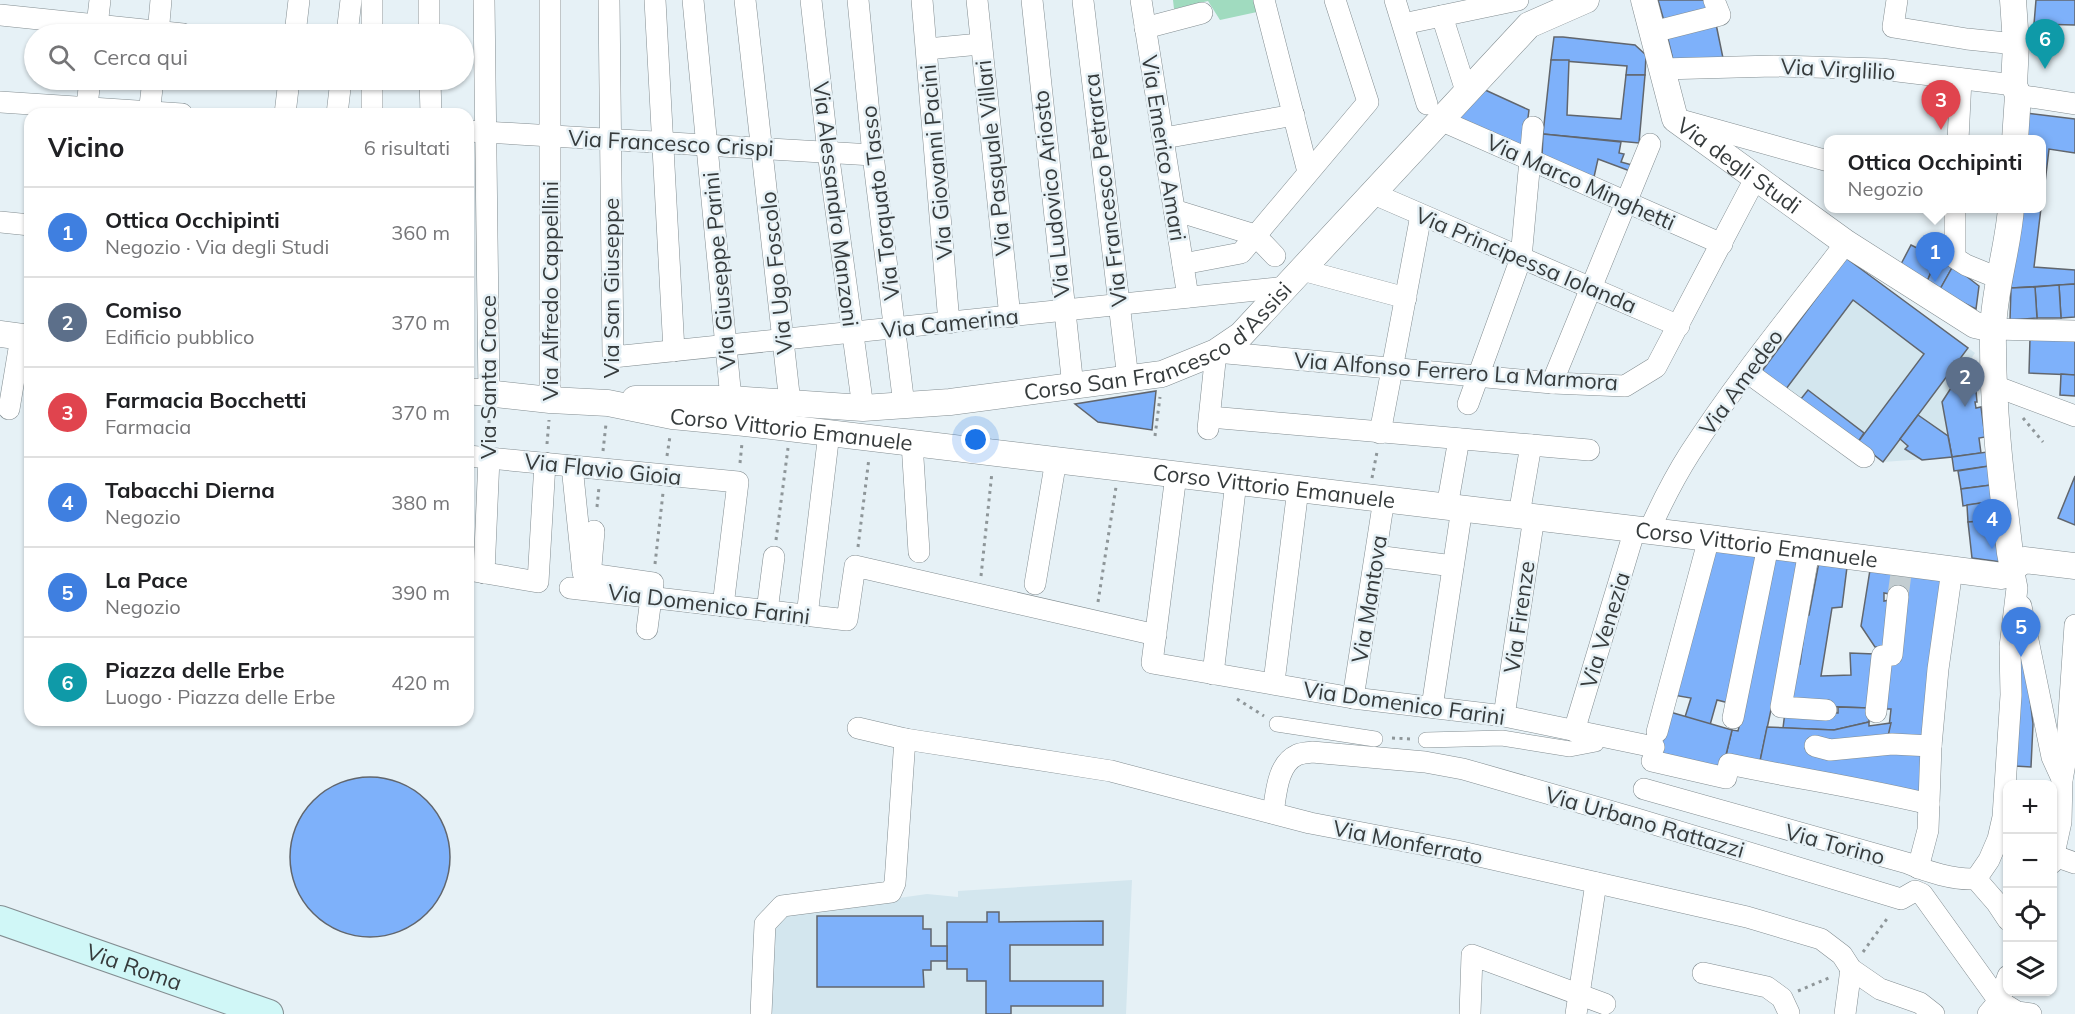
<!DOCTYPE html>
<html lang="it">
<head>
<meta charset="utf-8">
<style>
  :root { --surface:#fff; --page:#f6f6f6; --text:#202124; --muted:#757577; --line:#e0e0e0; --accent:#ce3e45 }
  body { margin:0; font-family:Mulish,sans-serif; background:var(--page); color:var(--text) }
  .controls { position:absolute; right:18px; bottom:18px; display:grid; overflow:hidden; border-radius:12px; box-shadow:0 2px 4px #0004 }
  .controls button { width:54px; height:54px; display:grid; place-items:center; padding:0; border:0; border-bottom:2px solid var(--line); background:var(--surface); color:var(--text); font:30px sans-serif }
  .you { position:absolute; left:976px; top:440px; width:21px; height:21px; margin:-15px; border:4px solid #fff; border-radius:50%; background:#1a73e8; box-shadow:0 0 0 9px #1a73e833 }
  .badge { display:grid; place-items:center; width:39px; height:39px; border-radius:50%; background:var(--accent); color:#fff; font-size:20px; font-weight:700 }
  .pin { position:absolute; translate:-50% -50px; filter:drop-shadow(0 2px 3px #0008) }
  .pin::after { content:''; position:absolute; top:32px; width:21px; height:18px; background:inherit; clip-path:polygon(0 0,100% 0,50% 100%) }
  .popup { position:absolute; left:1824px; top:135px; width:222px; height:78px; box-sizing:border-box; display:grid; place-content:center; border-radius:12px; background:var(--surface); filter:drop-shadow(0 2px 4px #0005); font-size:20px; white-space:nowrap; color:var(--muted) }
  .popup b { font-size:22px; color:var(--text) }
  .popup::after { content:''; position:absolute; left:50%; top:100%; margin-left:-12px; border:12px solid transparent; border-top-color:var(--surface) }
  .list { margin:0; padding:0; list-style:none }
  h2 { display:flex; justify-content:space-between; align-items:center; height:78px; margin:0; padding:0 24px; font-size:26px }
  h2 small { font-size:20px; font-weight:400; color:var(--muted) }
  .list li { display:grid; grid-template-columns:39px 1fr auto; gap:18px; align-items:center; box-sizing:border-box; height:90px; padding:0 24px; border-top:2px solid var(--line) }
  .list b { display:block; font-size:22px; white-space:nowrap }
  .list p { margin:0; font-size:20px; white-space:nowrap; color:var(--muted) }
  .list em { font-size:20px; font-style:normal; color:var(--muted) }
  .icon { flex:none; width:33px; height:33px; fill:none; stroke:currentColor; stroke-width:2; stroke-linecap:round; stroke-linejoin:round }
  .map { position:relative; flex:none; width:2075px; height:1014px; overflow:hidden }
  .search { position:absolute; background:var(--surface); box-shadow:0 2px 4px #0004; left:24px; top:24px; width:450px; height:66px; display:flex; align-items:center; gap:15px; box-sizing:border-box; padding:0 21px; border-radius:33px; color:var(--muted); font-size:22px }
  .panel { position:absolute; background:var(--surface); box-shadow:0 2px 4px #0004; left:24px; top:108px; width:450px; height:618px; border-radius:18px }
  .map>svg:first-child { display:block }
  .built { fill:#d3e6ee }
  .green { fill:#a0dbbf }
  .building { fill:#7eb1fa; stroke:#61666d; stroke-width:1.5 }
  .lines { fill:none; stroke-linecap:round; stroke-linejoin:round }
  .minor-tunnel { stroke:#c3cdd1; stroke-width:21; stroke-dasharray:21 10; stroke-linecap:butt }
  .pedestrian-casing { stroke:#838d91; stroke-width:16 }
  .minor-casing { stroke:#838d91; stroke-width:22 }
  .tertiary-casing { stroke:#838d91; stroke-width:27 }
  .secondary-casing { stroke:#838d91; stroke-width:30 }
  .path { stroke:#8e9699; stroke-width:3; stroke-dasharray:3 4.5; stroke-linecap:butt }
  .pedestrian { stroke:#fff; stroke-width:15 }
  .minor { stroke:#fff; stroke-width:21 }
  .tertiary { stroke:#fff; stroke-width:26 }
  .secondary { stroke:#d0f7f7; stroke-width:28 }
  .labels { text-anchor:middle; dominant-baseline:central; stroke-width:5; stroke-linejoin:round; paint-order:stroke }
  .street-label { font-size:22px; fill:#363b3c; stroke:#e6f1f6 }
</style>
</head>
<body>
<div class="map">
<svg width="2075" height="1014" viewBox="0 0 2075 1014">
  <rect width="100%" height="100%" fill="#e6f1f6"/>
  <g class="built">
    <polygon points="1846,258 1975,353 1942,402 1952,457 1883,462 1762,371"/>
    <polygon points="1132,880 1126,1014 771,1014 774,928 786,914 927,894 958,897 958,891"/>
  </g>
  <polygon class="green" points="1173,0 1253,0 1257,12 1220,20 1208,1 1174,9"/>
  <g class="building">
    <polygon points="1658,0 1712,0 1715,6 1664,21"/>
    <polygon points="2036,0 2075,0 2075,25 2034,24"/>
    <polygon points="1716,24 1723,58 1673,60 1667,35"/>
    <polygon points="1554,37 1563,37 1635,45 1646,55 1645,75 1626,75 1627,66 1551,60"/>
    <polygon points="1551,60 1569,60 1567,115 1621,119 1626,75 1645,75 1639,143 1543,134"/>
    <polygon points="1483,89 1529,110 1524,149 1454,119"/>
    <polygon points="2026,113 2075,119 2075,153 2049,149 2042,208 2042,140 2024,140"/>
    <polygon points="1543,134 1621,142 1619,153 1624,154 1621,162 1632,165 1630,171 1598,159 1594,177 1542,156"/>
    <polygon points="2018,208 2041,208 2034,267 2075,270 2075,284 2011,288"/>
    <polygon points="1911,245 1937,258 1926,284 1900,266"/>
    <polygon points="1846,258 1968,348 1883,462 1858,442 1924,354 1853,300 1786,389 1762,371"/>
    <polygon points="1937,258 1943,258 1953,266 1939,291 1926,284"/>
    <polygon points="1953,266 1979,286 1976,309 1939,291"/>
    <polygon points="2075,284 2075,317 2061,318 2059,285"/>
    <polygon points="2059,285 2061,318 2037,318 2035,287"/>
    <polygon points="2035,287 2037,318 2010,320 2011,288"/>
    <polygon points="2030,338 2075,339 2075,375 2029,373"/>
    <polygon points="2061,374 2075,375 2075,396 2060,395"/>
    <polygon points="1967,383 1969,392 1976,391 1977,402 1975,402 1976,408 1981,407 1985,437 1979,438 1981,453 1952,457 1942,402 1951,388 1954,391 1961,384"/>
    <polygon points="1808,390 1864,433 1858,442 1800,400"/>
    <polygon points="1156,391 1152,430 1098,422 1075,404"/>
    <polygon points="1918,415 1948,436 1952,457 1922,460 1905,449 1908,446 1900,439"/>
    <polygon points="1987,452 1989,466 1954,471 1952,457"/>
    <polygon points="1989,466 1991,485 1961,489 1958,471"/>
    <polygon points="2075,476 2075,525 2058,518"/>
    <polygon points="1991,485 1994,501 1963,506 1961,489"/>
    <polygon points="1994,501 1996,520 1968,522 1967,505"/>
    <polygon points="1996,520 2001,562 1972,558 1968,522"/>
    <polygon points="1713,549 1758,555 1729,703 1717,700 1710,725 1685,717 1691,698 1673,695"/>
    <polygon points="1774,556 1803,560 1759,766 1725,759 1732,730 1738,731 1751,677"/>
    <polygon points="1819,562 1847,567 1842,607 1832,608 1821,676 1851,675 1850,653 1874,654 1869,708 1791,705 1794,662 1800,664 1804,634 1801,614 1809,615"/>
    <polygon points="1870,570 1942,579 1925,742 1888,736 1891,709 1883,709 1887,663 1905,597 1884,593 1884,601 1890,600 1890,647 1875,647 1861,626"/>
    <polygon points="2024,647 2033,724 2031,767 2015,766 2015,648"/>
    <polygon points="1838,707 1869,708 1869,722 1834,730 1783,728 1785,712 1838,713"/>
    <polygon points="1670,712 1732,730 1725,759 1721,758 1716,773 1657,759"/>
    <polygon points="1869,722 1869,726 1891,723 1888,736 1820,742 1923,755 1919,797 1759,766 1767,727 1834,730"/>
    <circle cx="370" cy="857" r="80"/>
    <polygon points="987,912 999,912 999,922 1103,921 1103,945 1010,945 1010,981 1103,981 1103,1006 1011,1006 1011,1014 986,1014 986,981 967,981 967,969 947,969 947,922 987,922"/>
    <polygon points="817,916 923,916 923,929 931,929 931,946 947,946 947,961 931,961 931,970 923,970 924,987 817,987"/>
  </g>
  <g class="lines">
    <polyline class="minor-tunnel" points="1898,596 1901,574"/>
    <defs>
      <g id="pedestrian">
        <polyline points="1277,724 1375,739"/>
        <polyline points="1426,740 1502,738 1570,749 1596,744"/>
      </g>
      <g id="minor">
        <polyline points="372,0 372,34"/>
        <polyline points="429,0 429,34"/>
        <polyline points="484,0 489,393"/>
        <polyline points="609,0 613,357 1287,287"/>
        <polyline points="655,0 674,351"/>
        <polyline points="693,0 731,399"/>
        <polyline points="745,0 790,403"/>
        <polyline points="811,0 828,152 863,408"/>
        <polyline points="858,0 873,155 904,405"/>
        <polyline points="922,0 949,323"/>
        <polyline points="977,0 1010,317"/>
        <polyline points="1032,0 1073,387"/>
        <polyline points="1141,0 1188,297"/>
        <polyline points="1264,0 1308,172"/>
        <polyline points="1395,0 1427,104"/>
        <polyline points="1897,0 1893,27 1967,39 2016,44"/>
        <polyline points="1083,1 1128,379"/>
        <polyline points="0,15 183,34"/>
        <polyline points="1442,16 1466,91"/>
        <polyline points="1403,24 1518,0"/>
        <polyline points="1145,28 1202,13"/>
        <polyline points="1653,32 1720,15 1714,0"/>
        <polyline points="96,34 100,0"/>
        <polyline points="158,34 161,0"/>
        <polyline points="295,34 299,0"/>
        <polyline points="347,34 351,0"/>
        <polyline points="927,49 980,44"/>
        <polyline points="1662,69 1774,66 1881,69 2014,85"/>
        <polyline points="372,80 372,114"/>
        <polyline points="430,80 431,114"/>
        <polyline points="2018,95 2075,104"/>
        <polyline points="0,102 182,114"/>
        <polyline points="86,114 90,80"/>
        <polyline points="149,114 153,80"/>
        <polyline points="285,114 289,80"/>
        <polyline points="337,114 341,80"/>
        <polyline points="1440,120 1722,244"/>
        <polyline points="1681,120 1828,161"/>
        <polyline points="468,131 873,155"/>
        <polyline points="1164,138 1294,115"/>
        <polyline points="1958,140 1961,79"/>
        <polyline points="1374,194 1679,326"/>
        <polyline points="1955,208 1955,258 1966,265 1998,278"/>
        <polyline points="1174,210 1255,235 1275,256"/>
        <polyline points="0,222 30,225"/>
        <polyline points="1183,264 1241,253 1368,102 1335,0"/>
        <polyline points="1302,270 1406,298"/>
        <polyline points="1993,329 2075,331"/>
        <polyline points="1747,372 1864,457"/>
        <polyline points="1552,383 1650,144"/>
        <polyline points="1995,386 2075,416"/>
        <polyline points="550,400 550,0"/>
        <polyline points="1468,404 1521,258 1533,127"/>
        <polyline points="9,409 21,337"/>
        <polyline points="1210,417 1589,450"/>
        <polyline points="1208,429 1216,352 1552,383 1625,386 1656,367 1756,177"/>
        <polyline points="1380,433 1421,215"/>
        <polyline points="912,443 919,552"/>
        <polyline points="468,456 738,482 723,606"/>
        <polyline points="572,466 583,573 653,583 647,629"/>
        <polyline points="1176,475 1152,663 1353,698 1504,716 1654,747"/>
        <polyline points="1447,507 1459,439"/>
        <polyline points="1519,515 1531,445"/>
        <path d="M1649,531C1661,504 1674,478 1690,453C1737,380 1793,312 1846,243"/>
        <polyline points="1809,551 1781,707 1826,710"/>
        <polyline points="1376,556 1453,566"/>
        <polyline points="591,566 594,531"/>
        <polyline points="468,570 538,582 545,463"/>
        <polyline points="484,573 489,458"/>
        <polyline points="1035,584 1056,460"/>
        <polyline points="570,588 847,620 855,566 1156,635"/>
        <polyline points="2021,606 2052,757 2062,779"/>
        <polyline points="767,611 774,557"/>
        <polyline points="807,616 829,433"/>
        <polyline points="1213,674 1236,482"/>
        <polyline points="1275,674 1298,489"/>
        <polyline points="1353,698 1384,499"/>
        <polyline points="1432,707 1462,508"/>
        <polyline points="1876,712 1882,656 1892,655 1898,596"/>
        <polyline points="1504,716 1534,517"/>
        <polyline points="1733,718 1768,546"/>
        <polyline points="858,728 905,739 1111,771 1310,823 1457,851 1747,917 1821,939 1842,955 1851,969 1880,989 1920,1003 1934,1014"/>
        <polyline points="1574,731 1635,529"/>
        <polyline points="1657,732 1709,538"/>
        <polyline points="1815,746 1830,750 1892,744 1931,746"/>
        <path d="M1652,761L1726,778L1729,764C1795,778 1863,788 1929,804"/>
        <path d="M1644,789L1907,863C1927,872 1954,880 1976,879L1996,902L2008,920"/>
        <path d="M1273,813C1276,795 1277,764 1297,755C1301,753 1307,753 1312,752L1425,762L1463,769L1634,818L1901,899L1915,891L1922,894L1999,1001L2017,1012L2031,1014"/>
        <polyline points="2055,856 2075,863"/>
        <polyline points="2052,863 2061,822 2062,780 2066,758 2075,625"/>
        <polyline points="1918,868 1928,830 1931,746 1938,669 1952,570"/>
        <polyline points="1976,879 1989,860 1998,839 2003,817 2011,695 2010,647 2017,588 2013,568"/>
        <polyline points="1703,973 1767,987 1782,998 1789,1013"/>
        <polyline points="761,1014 765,924 782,906 891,892 895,883 905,739"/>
        <polyline points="1470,1014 1472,955 1605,1004"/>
        <polyline points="1576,1014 1596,883"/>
        <polyline points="1845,1014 1851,969"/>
        <polyline points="1988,1014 1999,1001 2008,976"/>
      </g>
      <g id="tertiary">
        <path id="s1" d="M1644,0L1675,119L1846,243L1975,325L1993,329"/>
        <polyline points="2013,0 2016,44 2014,85 2018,95 2015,140"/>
        <path d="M2011,208C2008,249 1994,289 1993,330C1992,405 2001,479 2010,553L2013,568"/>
        <polyline points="0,334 30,338"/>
        <path id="s2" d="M468,391L550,400L608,403L672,416L745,423L1709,538L2002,576L2024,560L2075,566"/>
        <path id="s3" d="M635,399H731L863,408L950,402L1162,374L1216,352L1241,335L1529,25L1586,0"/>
      </g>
      <g id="secondary">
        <path id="s4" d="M0,920L269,1014"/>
      </g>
    </defs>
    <use href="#pedestrian" class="pedestrian-casing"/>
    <use href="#minor" class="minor-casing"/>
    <use href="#tertiary" class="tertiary-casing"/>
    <use href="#secondary" class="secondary-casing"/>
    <g class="path">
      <polyline points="2023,418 2043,442"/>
      <polyline points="1155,436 1160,397"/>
      <polyline points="489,438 489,414"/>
      <polyline points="547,444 549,420"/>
      <polyline points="603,451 606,424"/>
      <polyline points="667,456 670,436"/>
      <polyline points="740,463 742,443"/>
      <polyline points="1372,478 1377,452"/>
      <polyline points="597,507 599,487"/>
      <polyline points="776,540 788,448"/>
      <polyline points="858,547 869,458"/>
      <polyline points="655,564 663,493"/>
      <polyline points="981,576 992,472"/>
      <polyline points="1098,602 1116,487"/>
      <polyline points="1237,699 1264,716"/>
      <polyline points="1392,738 1412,739"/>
      <polyline points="1863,952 1889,916"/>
      <polyline points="1798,991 1831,977"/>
    </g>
    <use href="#pedestrian" class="pedestrian"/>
    <use href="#minor" class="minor"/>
    <use href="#tertiary" class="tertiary"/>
    <use href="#secondary" class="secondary"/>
  </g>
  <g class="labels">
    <g class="street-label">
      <text transform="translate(1838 69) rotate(3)">Via Virglilio</text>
      <text transform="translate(671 143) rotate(3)">Via Francesco Crispi</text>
      <text transform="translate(1164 148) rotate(81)">Via Emerico Amari</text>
      <text transform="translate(993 158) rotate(-96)">Via Pasquale Villari</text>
      <text transform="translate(936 162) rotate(-95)">Via Giovanni Pacini</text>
      <text stroke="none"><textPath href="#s1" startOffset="202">Via degli Studi</textPath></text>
      <text transform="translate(1581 182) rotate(24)">Via Marco Minghetti</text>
      <text transform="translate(1105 190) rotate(-97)">Via Francesco Petrarca</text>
      <text transform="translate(1051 194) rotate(-96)">Via Ludovico Ariosto</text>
      <text transform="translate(880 203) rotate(-97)">Via Torquato Tasso</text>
      <text transform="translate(836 204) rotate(83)">Via Alessandro Manzoni</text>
      <text transform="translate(1526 260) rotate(23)">Via Principessa Iolanda</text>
      <text transform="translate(719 271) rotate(-95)">Via Giuseppe Parini</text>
      <text transform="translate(776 273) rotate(-96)">Via Ugo Foscolo</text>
      <text transform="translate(611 288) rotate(-90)">Via San Giuseppe</text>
      <text transform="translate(550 291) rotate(-90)">Via Alfredo Cappellini</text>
      <text transform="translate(950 323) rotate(-6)">Via Camerina</text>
      <text stroke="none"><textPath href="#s3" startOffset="538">Corso San Francesco d'Assisi</textPath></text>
      <text transform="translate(1456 371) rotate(4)">Via Alfonso Ferrero La Marmora</text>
      <text transform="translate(488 377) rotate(-90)">Via Santa Croce</text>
      <text transform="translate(1741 382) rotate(-54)">Via Amedeo</text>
      <text stroke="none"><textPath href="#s2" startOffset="326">Corso Vittorio Emanuele</textPath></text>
      <text transform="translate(603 469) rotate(6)">Via Flavio Gioia</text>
      <text stroke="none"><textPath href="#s2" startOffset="812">Corso Vittorio Emanuele</textPath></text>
      <text stroke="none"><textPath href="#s2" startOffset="1298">Corso Vittorio Emanuele</textPath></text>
      <text transform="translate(1369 599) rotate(-81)">Via Mantova</text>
      <text transform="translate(709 604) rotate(7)">Via Domenico Farini</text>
      <text transform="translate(1519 617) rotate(-82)">Via Firenze</text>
      <text transform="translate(1605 630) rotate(-73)">Via Venezia</text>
      <text transform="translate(1404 703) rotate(8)">Via Domenico Farini</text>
      <text transform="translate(1645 822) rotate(16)">Via Urbano Rattazzi</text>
      <text transform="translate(1408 842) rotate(11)">Via Monferrato</text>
      <text transform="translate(1835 844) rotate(15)">Via Torino</text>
      <text stroke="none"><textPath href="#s4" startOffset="142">Via Roma</textPath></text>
    </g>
  </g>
</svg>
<div class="controls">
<button>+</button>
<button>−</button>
<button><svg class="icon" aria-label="locate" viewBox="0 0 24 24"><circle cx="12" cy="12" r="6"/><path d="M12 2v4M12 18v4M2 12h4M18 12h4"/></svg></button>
<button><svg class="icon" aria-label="layers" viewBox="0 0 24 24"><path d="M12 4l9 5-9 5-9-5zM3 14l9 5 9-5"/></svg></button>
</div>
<div class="you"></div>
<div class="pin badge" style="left:1935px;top:282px;background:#3f7fe0">1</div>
<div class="popup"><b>Ottica Occhipinti</b>Negozio</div>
<div class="pin badge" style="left:1965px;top:407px;background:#5c6f8a">2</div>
<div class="pin badge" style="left:1941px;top:130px;background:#e0444e">3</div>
<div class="pin badge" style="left:1992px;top:549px;background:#3f7fe0">4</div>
<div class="pin badge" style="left:2021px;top:657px;background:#3f7fe0">5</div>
<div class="pin badge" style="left:2045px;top:69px;background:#0f9aa8">6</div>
<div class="search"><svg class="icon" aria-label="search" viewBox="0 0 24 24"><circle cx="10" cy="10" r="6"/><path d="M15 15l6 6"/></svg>Cerca qui</div>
<section class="panel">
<h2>Vicino<small>6 risultati</small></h2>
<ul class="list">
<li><span class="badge" style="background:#3f7fe0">1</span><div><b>Ottica Occhipinti</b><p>Negozio · Via degli Studi</p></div><em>360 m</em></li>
<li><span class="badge" style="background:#5c6f8a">2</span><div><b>Comiso</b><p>Edificio pubblico</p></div><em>370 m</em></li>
<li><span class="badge" style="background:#e0444e">3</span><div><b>Farmacia Bocchetti</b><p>Farmacia</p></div><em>370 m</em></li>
<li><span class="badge" style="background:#3f7fe0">4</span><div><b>Tabacchi Dierna</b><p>Negozio</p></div><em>380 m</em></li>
<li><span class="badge" style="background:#3f7fe0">5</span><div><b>La Pace</b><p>Negozio</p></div><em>390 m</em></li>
<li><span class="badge" style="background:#0f9aa8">6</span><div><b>Piazza delle Erbe</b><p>Luogo · Piazza delle Erbe</p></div><em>420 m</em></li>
</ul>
</section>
</div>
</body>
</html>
